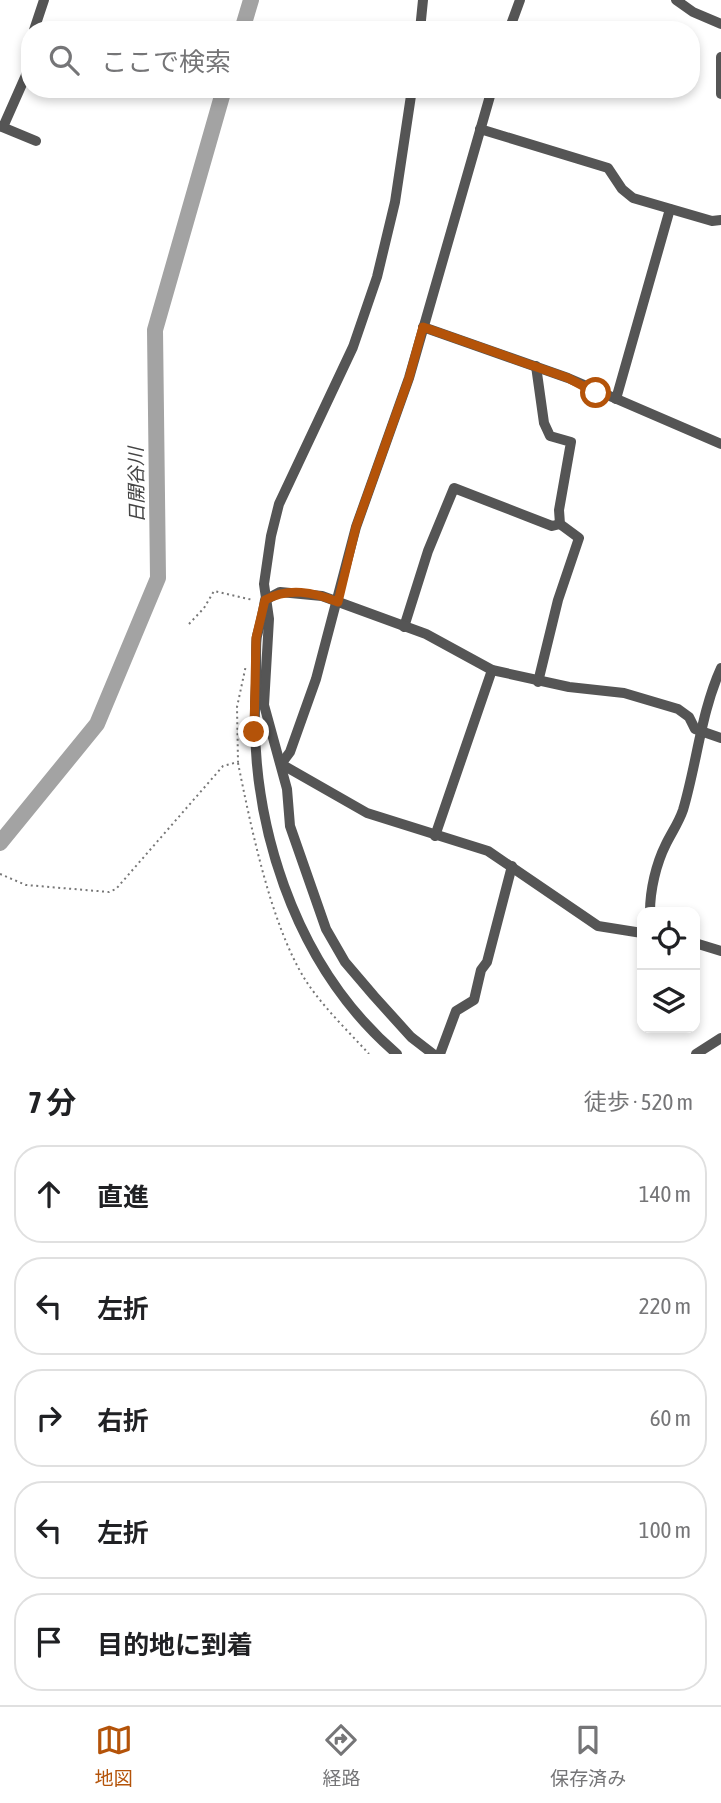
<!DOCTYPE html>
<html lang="ja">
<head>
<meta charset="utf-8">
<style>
  :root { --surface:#fff; --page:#f2f2f2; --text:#202124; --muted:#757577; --line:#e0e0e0; --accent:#b45309 }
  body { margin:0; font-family:"Asap Condensed","Noto Sans JP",sans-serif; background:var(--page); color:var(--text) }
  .controls { position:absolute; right:21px; bottom:21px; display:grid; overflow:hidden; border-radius:14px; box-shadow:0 4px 10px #0003 }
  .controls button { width:63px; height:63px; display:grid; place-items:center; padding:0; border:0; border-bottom:2px solid var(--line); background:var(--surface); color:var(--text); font:35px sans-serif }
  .stop { position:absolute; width:21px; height:21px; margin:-16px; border:5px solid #b45309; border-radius:50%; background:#fff }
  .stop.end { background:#b45309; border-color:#fff; box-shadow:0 2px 7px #0008 }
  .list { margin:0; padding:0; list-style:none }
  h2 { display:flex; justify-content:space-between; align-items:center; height:91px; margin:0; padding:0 28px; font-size:30px }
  h2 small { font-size:23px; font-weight:400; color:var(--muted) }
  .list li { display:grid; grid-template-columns:46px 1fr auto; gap:21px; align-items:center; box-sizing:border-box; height:98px; margin:0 14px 14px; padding:0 14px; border:2px solid var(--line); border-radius:28px }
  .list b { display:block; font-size:26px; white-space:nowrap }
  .list em { font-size:23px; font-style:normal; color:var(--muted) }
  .icon { flex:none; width:38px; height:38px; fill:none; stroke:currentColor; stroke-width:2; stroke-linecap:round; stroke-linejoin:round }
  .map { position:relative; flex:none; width:721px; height:1054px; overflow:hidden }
  .search { position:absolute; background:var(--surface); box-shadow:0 4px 10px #0003; left:21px; right:21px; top:21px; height:77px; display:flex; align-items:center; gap:18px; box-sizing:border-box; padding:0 24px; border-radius:28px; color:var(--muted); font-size:26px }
  .sheet { height:651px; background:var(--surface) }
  nav { display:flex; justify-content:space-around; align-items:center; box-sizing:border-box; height:98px; border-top:2px solid var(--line); background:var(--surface); font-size:19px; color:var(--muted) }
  nav a { display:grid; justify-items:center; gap:4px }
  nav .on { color:var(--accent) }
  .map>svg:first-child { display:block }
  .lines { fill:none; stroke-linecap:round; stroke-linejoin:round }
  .river { stroke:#a3a3a3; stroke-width:16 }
  .path { stroke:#777; stroke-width:2; stroke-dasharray:2 3.5; stroke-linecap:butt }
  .minor { stroke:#555; stroke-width:10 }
  .route { stroke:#b45309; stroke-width:9 }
  .labels { text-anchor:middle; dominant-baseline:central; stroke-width:5; stroke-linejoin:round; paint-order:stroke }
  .water-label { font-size:19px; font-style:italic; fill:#444; stroke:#fff }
</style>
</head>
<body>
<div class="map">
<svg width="721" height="1054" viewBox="0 0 721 1054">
  <rect width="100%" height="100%" fill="#fff"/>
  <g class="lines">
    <g class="river">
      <polyline points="242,30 251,0"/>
      <polyline points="0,843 97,724 158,578 155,330 224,89"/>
    </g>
    <g class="path">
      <polyline points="189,624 204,608 214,591 253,600"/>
      <path d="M238,763C251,827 271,926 306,981C323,1007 348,1031 369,1054"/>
      <polyline points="0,874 26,885 109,892 116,889 223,766 238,762 237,707 246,665"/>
    </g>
    <g class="minor">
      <polyline points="676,0 693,12 721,24"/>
      <polyline points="34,30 44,0"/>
      <polyline points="420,30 423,0"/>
      <polyline points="509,30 520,0"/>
      <polyline points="30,47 30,59"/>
      <polyline points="721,57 721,94"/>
      <polyline points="412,89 395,202 377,277 353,347 279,504 271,536 264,584 269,619 264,705 287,789 290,826 326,929 345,962 374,996 411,1037 433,1054"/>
      <polyline points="492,89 409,378 356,527 316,679 290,752 281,764 367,813 488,851 598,926 642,933"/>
      <polyline points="0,126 36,141"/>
      <polyline points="3,127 30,66"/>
      <polyline points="480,129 608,168 622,189 633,198 712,221 721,220"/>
      <polyline points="423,327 568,378 721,444"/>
      <polyline points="536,366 544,423 550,436 571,442 559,510 560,524 579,538 558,600 538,682"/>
      <polyline points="616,399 670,209"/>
      <polyline points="404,627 428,551 454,488 552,526 560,524"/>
      <polyline points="435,836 492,670"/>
      <path d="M650,912C650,890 656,864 666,844C672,832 679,822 683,810C697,763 701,712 721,668"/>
      <polyline points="695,943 721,951"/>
      <path d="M397,1054C293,965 247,818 256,684C257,673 255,644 257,636C260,625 263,613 265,600L280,592L322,596L426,634L492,670L569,687L624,693L678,709L689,717L695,729L721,738"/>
      <polyline points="440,1054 456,1011 474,1000 481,970 487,962 512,866"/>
      <polyline points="696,1054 721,1038"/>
    </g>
  </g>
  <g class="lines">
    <path class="route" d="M254,732L256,638L265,600C289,587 313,592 338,602L356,527L409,378L423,327L568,378L596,393"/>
  </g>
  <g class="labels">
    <g class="water-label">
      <text transform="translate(136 485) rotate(-91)">日開谷川</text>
    </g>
  </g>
</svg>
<div class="controls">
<button><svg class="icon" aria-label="locate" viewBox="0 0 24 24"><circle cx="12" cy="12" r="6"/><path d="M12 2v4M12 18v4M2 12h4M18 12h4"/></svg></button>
<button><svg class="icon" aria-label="layers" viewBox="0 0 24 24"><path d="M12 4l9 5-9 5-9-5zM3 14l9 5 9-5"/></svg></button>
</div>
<div class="stop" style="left:596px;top:393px"></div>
<div class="stop end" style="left:254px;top:732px"></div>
<div class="search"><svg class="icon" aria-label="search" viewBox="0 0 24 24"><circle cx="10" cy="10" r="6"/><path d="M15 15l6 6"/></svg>ここで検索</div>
</div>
<section class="sheet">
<h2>7 分<small>徒歩 · 520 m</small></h2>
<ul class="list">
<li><svg class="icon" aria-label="ahead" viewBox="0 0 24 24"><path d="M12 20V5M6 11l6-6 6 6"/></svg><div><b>直進</b></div><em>140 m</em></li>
<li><svg class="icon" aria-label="left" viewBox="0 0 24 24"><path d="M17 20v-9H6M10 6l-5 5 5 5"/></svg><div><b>左折</b></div><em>220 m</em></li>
<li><svg class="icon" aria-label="right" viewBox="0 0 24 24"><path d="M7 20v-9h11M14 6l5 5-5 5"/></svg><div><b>右折</b></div><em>60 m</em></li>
<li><svg class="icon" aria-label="left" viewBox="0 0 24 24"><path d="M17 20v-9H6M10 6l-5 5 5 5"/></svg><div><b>左折</b></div><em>100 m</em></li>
<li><svg class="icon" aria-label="arrive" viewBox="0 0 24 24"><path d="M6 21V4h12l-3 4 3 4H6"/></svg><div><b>目的地に到着</b></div></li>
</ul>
</section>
<nav>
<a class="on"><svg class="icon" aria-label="map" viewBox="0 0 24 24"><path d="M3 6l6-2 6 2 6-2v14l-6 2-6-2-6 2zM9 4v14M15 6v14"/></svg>地図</a>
<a><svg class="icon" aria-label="directions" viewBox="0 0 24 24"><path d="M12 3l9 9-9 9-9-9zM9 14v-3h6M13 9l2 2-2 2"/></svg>経路</a>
<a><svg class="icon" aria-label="saved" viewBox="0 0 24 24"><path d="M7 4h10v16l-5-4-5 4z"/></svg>保存済み</a>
</nav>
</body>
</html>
